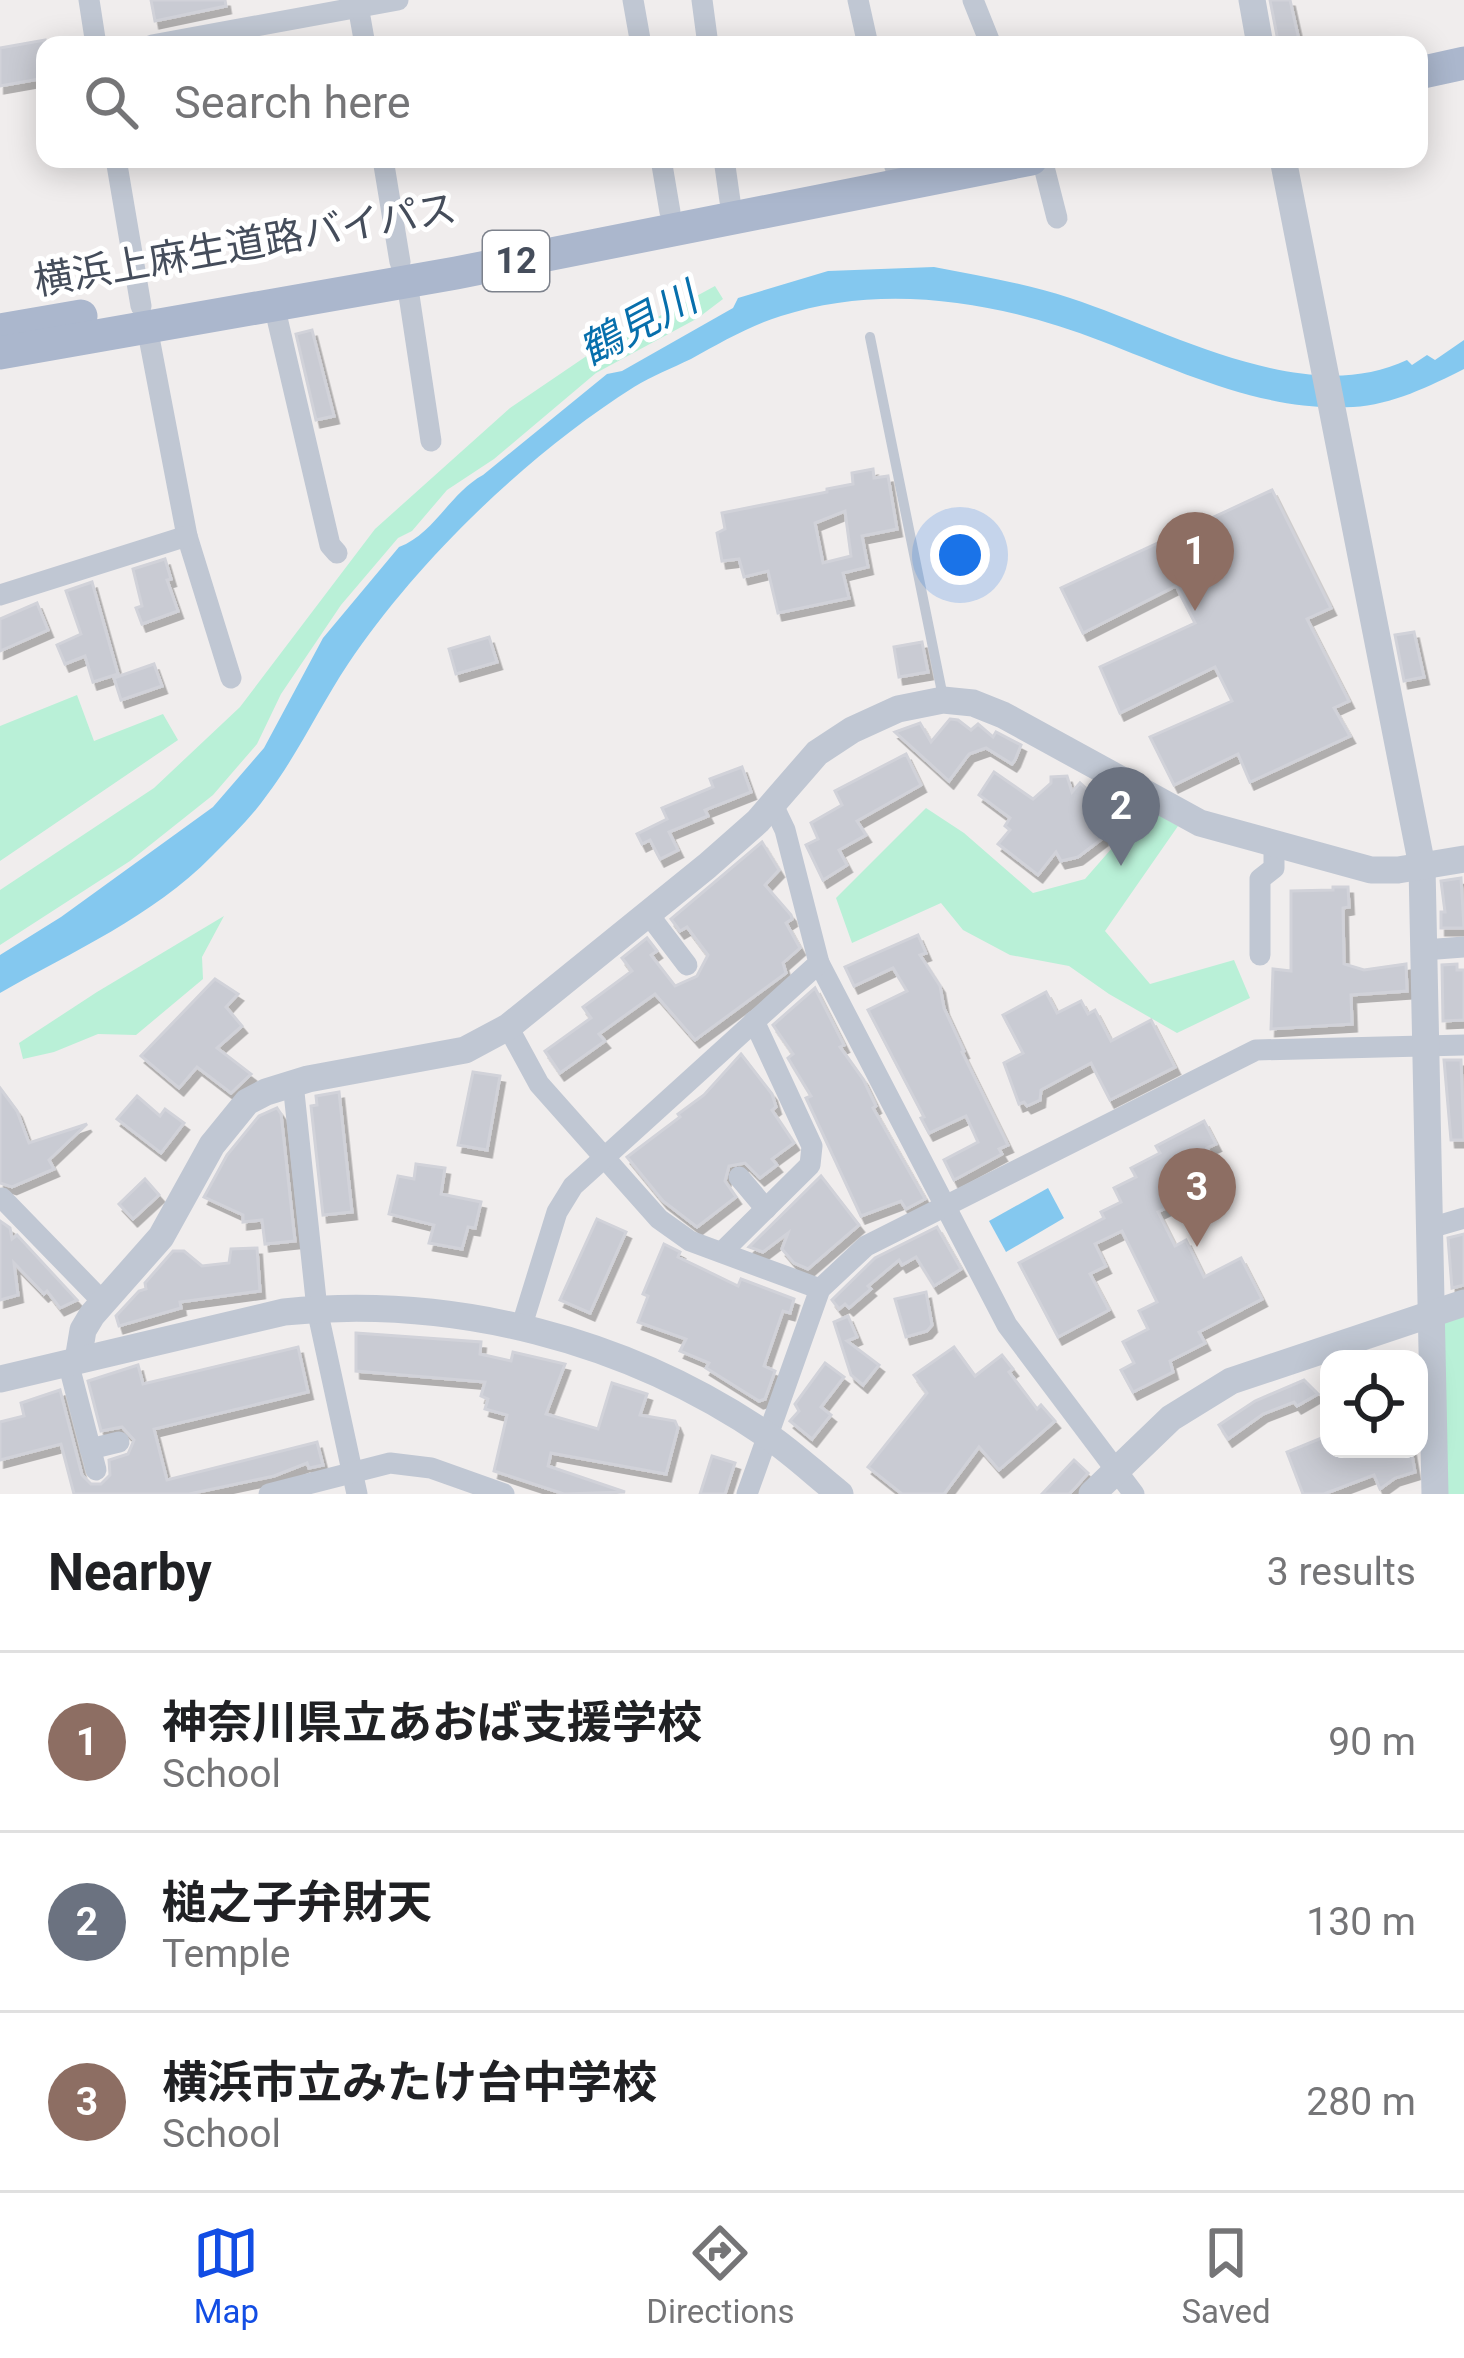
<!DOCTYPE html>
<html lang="en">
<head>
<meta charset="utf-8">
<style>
  :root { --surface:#fff; --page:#f6f6f6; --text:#202124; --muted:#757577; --line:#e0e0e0; --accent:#124de4 }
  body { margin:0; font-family:Roboto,"Noto Sans JP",sans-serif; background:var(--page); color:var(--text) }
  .controls { position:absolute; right:36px; bottom:36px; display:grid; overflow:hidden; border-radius:24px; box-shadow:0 6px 30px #0003 }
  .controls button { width:108px; height:108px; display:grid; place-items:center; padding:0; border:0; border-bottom:3px solid var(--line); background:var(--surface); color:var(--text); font:60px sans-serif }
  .you { position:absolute; left:960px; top:555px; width:42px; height:42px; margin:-30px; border:9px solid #fff; border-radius:50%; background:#1a73e8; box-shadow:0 0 0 18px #1a73e833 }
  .badge { display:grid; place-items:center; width:78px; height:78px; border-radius:50%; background:var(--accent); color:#fff; font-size:39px; font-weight:700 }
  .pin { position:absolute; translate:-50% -99px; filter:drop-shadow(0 3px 6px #0008) }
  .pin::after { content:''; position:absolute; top:63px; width:42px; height:36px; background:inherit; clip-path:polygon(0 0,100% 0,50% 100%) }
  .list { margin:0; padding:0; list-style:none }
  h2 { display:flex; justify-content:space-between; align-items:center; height:156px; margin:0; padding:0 48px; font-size:51px }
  h2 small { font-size:39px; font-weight:400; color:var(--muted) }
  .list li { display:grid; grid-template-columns:78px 1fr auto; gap:36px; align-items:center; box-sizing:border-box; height:180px; padding:0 48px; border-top:3px solid var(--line) }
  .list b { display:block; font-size:45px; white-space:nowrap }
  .list p { margin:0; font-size:39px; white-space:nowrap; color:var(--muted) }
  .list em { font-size:39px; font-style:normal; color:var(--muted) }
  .icon { flex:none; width:66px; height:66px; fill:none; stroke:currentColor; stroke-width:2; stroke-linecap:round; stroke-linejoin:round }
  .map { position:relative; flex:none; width:1464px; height:1494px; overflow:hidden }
  .search { position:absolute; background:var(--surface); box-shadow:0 6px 30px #0003; left:36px; right:36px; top:36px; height:132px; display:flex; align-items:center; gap:30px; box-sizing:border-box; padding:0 42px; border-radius:24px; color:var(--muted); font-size:45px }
  .sheet { height:696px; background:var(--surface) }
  nav { display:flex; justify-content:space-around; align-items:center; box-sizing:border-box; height:168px; border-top:3px solid var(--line); background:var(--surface); font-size:33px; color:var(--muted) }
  nav a { display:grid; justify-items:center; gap:6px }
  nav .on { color:var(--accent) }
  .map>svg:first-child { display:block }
  .green { fill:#b9f0d7 }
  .water { fill:#84c8ef }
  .building { fill:#c9cbd3; stroke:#d1d2d9; stroke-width:3; fill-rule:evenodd; filter:url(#shadow) }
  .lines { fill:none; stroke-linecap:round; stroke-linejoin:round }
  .service { stroke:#c0c7d3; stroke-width:10 }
  .minor { stroke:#c0c7d3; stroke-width:21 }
  .tertiary { stroke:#c0c7d3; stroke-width:27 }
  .primary { stroke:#abb7cd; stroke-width:33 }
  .labels { text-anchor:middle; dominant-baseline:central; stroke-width:10; stroke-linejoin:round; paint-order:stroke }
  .shield { fill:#fff; stroke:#7d828c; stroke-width:3 }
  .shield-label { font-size:36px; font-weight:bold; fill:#454d5b }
  .street-label { font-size:39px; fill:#454d5b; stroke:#fff }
  .water-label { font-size:42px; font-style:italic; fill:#076fac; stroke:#fff }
</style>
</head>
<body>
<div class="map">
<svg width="1464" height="1494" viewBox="0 0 1464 1494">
  <defs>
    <filter id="shadow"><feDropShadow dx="4.5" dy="7" stdDeviation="0" flood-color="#0004"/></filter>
  </defs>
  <rect width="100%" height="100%" fill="#f0eded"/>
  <g class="green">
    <polygon points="715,286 723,299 698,318 596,373 494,459 447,490 412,531 398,538 341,605 281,694 257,744 213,795 130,861 0,945 0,890 154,788 240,707 375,529 510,408 591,353"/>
    <polygon points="77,695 94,741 163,714 178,740 0,861 0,726"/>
    <polygon points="926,808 964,833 1033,893 1085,879 1147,808 1178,826 1105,931 1150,984 1234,960 1250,998 1177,1033 1109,994 1069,966 1010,955 963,930 941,903 852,943 836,898"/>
    <polygon points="224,916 202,957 203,979 136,1035 98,1034 54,1052 23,1059 19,1043 97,992"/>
    <polygon points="1464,1312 1464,1494 1444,1494 1439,1320"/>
  </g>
  <g class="water">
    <path d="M934,267C979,276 1026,283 1070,298C1169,330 1304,409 1407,360L1412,365L1427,355L1435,360L1464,340V369C1430,386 1392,405 1353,407C1263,412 1182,372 1101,341C1001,302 885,282 781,316C749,326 720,343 691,359C672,368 652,376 634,387C528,454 418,560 348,664C320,706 298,754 267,795C252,817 231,837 212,856C152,917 73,951 0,993V955L61,917L213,807L264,748L323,638L399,547C434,534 450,493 483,475L607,374L622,371L733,308L738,298L828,271Z"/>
    <polygon points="1048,1188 1064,1218 1006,1252 989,1221"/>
  </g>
  <g class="building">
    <polygon points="151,0 225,0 226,6 155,21"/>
    <polygon points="1270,0 1290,0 1299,40 1278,41"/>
    <polygon points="45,40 45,78 0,86 0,48"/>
    <polygon points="312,330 334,416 316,420 296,334"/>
    <path d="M873,469L874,478L888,476L897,529L862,536L868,567L843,573L849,598L778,613L768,571L744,577L739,559L722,561L717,533L725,529L722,513L827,492V489L853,484L852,473ZM845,511L851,556L823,563L815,523Z"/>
    <polygon points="1272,490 1331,608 1307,619 1349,701 1334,708 1350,736 1250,782 1238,754 1174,785 1150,737 1232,701 1215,667 1120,713 1100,667 1195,623 1176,586 1083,633 1061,588"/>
    <polygon points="165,559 171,579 167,580 178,611 142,624 136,608 142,606 133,569"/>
    <polygon points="92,582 118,674 93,682 85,656 65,664 57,645 81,634 66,591"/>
    <polygon points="37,603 48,630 0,651 0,619"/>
    <polygon points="1414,632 1424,677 1404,681 1395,635"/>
    <polygon points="489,637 497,662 456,674 449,649"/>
    <polygon points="922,642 928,672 899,677 894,647"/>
    <polygon points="154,664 162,686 121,700 114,678"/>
    <polygon points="950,719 958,720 971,730 978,724 993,737 996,732 1021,745 1015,760 1012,764 986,748 969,754 949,781 895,732 920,723 931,742"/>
    <polygon points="906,754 921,785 857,821 866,835 839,850 847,865 823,880 806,845 818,839 811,823 842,805 835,791"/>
    <polygon points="742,767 751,792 705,810 708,816 669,832 678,850 660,859 650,840 642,844 637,834 667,819 662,808 713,787 710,779"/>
    <polygon points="994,772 1033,799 1051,783 1051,777 1067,776 1072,792 1080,783 1103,804 1106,822 1101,823 1103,838 1078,857 1061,861 1056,852 1038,875 998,844 1010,830 1005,826 1010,818 979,795"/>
    <polygon points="762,842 779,870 765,885 791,915 792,919 786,923 800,948 783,963 786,973 695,1040 655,994 599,1034 605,1041 560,1073 545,1051 591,1018 583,1007 632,971 622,958 647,938 657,951 651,955 675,986 697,976 708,955 687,927 680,931 671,919"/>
    <polygon points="1461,878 1464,928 1441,928 1441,912 1445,912 1441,881"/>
    <polygon points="1333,887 1348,887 1349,907 1343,908 1344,964 1364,970 1406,964 1407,991 1351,995 1352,1024 1271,1029 1273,969 1291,971 1291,891 1333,890"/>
    <polygon points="918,935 926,953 920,955 940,986 944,1008 964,1051 962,1052 1008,1145 999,1149 1002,1154 954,1180 944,1160 978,1142 966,1116 929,1133 921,1118 924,1117 868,1010 907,991 893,968 854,986 845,967"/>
    <polygon points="1457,964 1457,970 1464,970 1464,1020 1443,1021 1442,965"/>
    <polygon points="215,979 238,994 226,1007 242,1026 217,1048 251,1074 231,1093 197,1067 179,1088 141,1056"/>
    <polygon points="815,988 844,1045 840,1047 863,1079 876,1106 873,1108 925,1199 906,1209 901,1201 861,1216 806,1098 811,1096 788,1058 793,1054 773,1025"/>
    <polygon points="1046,992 1057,1013 1081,1001 1088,1014 1095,1010 1111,1041 1151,1020 1175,1067 1110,1100 1091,1063 1041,1090 1040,1100 1027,1106 1024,1102 1019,1104 1004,1063 1023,1053 1003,1015"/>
    <polygon points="741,1054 772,1094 776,1107 772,1110 794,1143 772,1159 777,1165 760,1178 745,1163 729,1166 725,1181 736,1197 697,1227 663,1201 627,1157 680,1117 678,1114 704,1095"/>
    <polygon points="1444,1060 1461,1060 1464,1140 1451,1140"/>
    <polygon points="473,1072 500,1076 487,1150 458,1145"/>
    <polygon points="0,1088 17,1111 29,1143 87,1124 49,1160 54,1169 12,1187 0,1183"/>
    <polygon points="339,1092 352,1212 323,1215 311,1106 317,1105 316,1096"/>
    <polygon points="137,1096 160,1116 165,1109 184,1123 161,1153 117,1119"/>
    <polygon points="277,1108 281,1114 295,1241 265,1244 262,1220 243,1222 243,1215 204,1197 227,1155 259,1116"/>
    <polygon points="1204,1121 1216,1144 1207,1148 1220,1173 1183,1192 1186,1198 1158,1212 1175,1246 1186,1240 1204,1277 1241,1258 1262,1299 1199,1332 1205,1343 1170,1361 1173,1372 1133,1392 1121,1370 1134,1363 1123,1342 1148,1329 1139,1311 1157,1302 1122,1231 1095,1244 1106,1266 1090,1274 1109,1310 1058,1337 1019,1263 1104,1218 1101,1212 1121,1202 1114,1188 1136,1177 1131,1168 1160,1153 1156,1146"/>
    <polygon points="416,1164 445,1168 441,1194 481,1202 475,1228 468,1227 462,1249 429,1243 434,1225 389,1214 398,1176 414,1179"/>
    <polygon points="821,1176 859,1225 808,1269 794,1263 782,1249 788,1233 763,1252 749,1247"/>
    <polygon points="145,1179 159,1195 133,1219 119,1204"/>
    <polygon points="597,1219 626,1232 590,1313 560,1300"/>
    <polygon points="0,1221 10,1228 12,1239 17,1235 77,1300 60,1308 47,1291 44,1294 14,1263 18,1295 0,1300"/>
    <polygon points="937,1227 961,1269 934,1286 916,1257 902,1265 899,1260 868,1286 871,1289 849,1308 845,1304 839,1309 832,1300 875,1258"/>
    <polygon points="1464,1234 1464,1285 1452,1288 1448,1238"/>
    <polygon points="664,1244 680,1252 678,1257 738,1286 741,1279 794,1299 790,1313 783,1311 764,1366 775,1371 765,1399 759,1401 706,1368 709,1363 680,1351 686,1339 638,1322 648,1296 643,1294"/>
    <polygon points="257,1248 260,1291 180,1302 181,1308 119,1326 116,1316 139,1291 146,1289 145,1283 173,1251 184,1251 202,1266 229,1263 231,1249"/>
    <polygon points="926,1292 932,1325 927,1331 906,1337 895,1299"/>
    <polygon points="848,1316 857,1337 847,1341 879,1365 863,1385 851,1375 834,1322"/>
    <polygon points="356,1333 481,1342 480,1354 511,1361 513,1352 565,1364 546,1414 598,1429 612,1383 647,1394 640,1415 675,1421 678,1428 666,1474 551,1453 548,1466 625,1492 564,1494 494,1471 507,1415 485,1409 488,1399 481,1396 485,1382 356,1371"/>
    <polygon points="298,1347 308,1392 154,1429 167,1480 317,1442 323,1465 309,1468 307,1463 274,1476 189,1494 74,1494 61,1444 0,1460 0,1422 24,1416 21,1403 60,1390 82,1475 91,1484 101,1484 110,1475 109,1460 128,1454 134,1440 122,1427 101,1431 88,1381 138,1365 143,1384"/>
    <polygon points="954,1347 975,1376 1002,1355 1013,1369 1009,1372 1037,1409 1041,1405 1055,1421 999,1470 979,1447 944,1494 902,1494 868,1467 927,1393 914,1375"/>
    <polygon points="825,1363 844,1377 821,1407 831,1415 812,1439 790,1421 799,1411 795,1404"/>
    <polygon points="1304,1380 1318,1394 1297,1406 1294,1402 1263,1414 1228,1439 1219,1425 1255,1401"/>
    <polygon points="1329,1435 1329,1449 1411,1449 1415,1472 1395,1478 1380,1489 1374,1475 1324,1494 1303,1494 1287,1452"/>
    <polygon points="712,1456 735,1463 725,1494 700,1494"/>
    <polygon points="1074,1460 1088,1473 1075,1488 1069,1494 1042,1494"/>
  </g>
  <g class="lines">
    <polyline class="service" points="870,337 943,697"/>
    <g class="minor">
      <polyline points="89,0 96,45"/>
      <polyline points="357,0 365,45"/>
      <polyline points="633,0 641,45"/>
      <polyline points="702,0 708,45"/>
      <polyline points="858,0 868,45"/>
      <polyline points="973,0 991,45"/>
      <polyline points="152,45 398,0"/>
      <polyline points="116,159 141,306"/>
      <polyline points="383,159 400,262"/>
      <polyline points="661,159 670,212"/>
      <polyline points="724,159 730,201"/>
      <polyline points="893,159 895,167"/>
      <polyline points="1042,159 1057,218"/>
      <polyline points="407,282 431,441"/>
      <polyline points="274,305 330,545 337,553"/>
      <polyline points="147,327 187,536 231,678"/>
      <polyline points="0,595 187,536"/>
      <polyline points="649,915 687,965"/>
      <polyline points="1424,950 1464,947"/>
      <polyline points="1260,955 1260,879 1274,868 1274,844"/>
      <polyline points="819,963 1007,1325 1134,1494"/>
      <polyline points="508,1027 539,1084 659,1219 690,1241 820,1289"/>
      <polyline points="293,1083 317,1309 357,1494"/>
      <polyline points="739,1177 766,1209"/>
      <polyline points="2,1198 102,1301"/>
      <polyline points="1430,1228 1464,1218"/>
      <polyline points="723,1251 810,1165 812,1146 754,1021"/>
      <polyline points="522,1325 557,1212 573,1186 819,963 785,830 773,805"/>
      <polyline points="68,1362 96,1470"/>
      <polyline points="90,1449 119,1442"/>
      <polyline points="269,1494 390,1463 431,1468 504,1494"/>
      <polyline points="747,1494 820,1289 866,1246 1256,1050 1464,1045"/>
    </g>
    <g class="tertiary">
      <polyline points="1252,0 1260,45"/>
      <polyline points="1283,159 1422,866 1435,1494"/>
      <polyline points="78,1360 83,1330 92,1315 161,1237 212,1145 247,1102 266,1092 308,1079 465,1050 508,1027 707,866 758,821 817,753 852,730 898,709 943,700 973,703 1003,715 1200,823 1371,870 1398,870 1464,859"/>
      <path d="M0,1379L284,1312C453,1295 627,1339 768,1436C793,1453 816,1475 840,1494"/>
      <polyline points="1092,1494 1171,1418 1231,1381 1464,1303"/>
    </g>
    <g class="primary">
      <polyline points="1419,73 1464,63"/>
      <polyline points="0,330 81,316"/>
      <polyline points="0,353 456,273 1031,159"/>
    </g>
  </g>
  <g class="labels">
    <rect class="shield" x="483" y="231" width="66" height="60" rx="9"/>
    <g class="shield-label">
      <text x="516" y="261">12</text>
    </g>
    <g class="street-label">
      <text transform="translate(245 245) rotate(-10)">横浜上麻生道路バイパス</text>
    </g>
    <g class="water-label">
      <text transform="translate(638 324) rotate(-28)">鶴見川</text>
    </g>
  </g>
</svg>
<div class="controls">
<button><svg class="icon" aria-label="locate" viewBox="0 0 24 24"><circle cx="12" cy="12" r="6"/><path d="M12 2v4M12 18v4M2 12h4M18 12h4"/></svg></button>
</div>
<div class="you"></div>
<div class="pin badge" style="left:1195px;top:611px;background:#8d6e63">1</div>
<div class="pin badge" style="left:1121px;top:866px;background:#6b7280">2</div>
<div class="pin badge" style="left:1197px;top:1247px;background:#8d6e63">3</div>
<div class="search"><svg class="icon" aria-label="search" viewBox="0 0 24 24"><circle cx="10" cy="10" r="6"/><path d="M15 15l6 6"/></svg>Search here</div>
</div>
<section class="sheet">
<h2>Nearby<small>3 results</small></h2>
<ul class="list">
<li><span class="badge" style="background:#8d6e63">1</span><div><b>神奈川県立あおば支援学校</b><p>School</p></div><em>90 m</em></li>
<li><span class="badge" style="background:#6b7280">2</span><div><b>槌之子弁財天</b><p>Temple</p></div><em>130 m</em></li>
<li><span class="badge" style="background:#8d6e63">3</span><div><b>横浜市立みたけ台中学校</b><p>School</p></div><em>280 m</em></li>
</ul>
</section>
<nav>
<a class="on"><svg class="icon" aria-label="map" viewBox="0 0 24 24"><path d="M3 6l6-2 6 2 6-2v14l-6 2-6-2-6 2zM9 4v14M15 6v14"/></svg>Map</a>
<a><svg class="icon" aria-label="directions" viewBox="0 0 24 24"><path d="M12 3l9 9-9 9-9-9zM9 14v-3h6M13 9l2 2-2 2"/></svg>Directions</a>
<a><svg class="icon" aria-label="saved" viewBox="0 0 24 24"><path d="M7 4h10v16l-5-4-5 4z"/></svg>Saved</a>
</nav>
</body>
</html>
